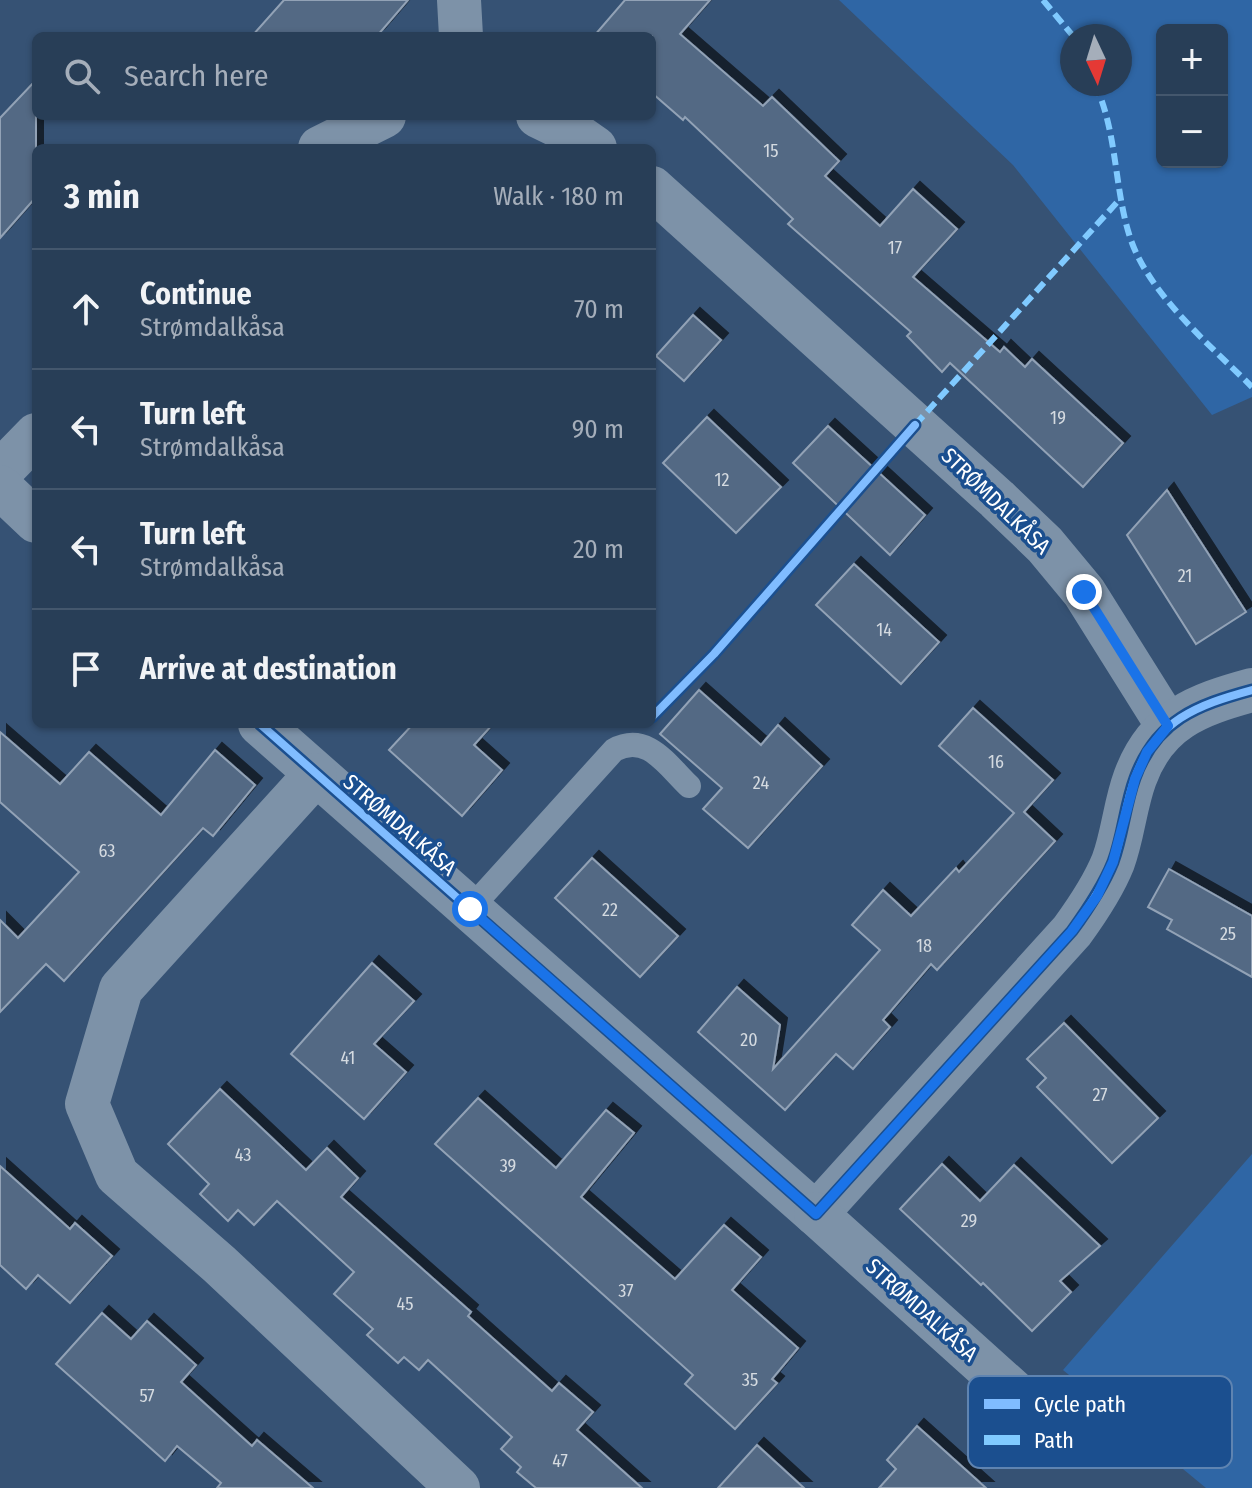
<!DOCTYPE html>
<html lang="en">
<head>
<meta charset="utf-8">
<style>
  :root { --surface:#283e57; --page:#344961; --text:#f1f3f6; --muted:#a5aeba; --line:#44576d }
  body { margin:0; font-family:"Fira Sans Condensed",sans-serif; background:var(--page); color:var(--text) }
  .controls { position:absolute; right:24px; top:24px; display:grid; overflow:hidden; border-radius:12px; box-shadow:0 2px 6px #0004 }
  .controls button { width:72px; height:72px; display:grid; place-items:center; padding:0; border:0; border-bottom:2px solid var(--line); background:var(--surface); color:var(--text); font:40px sans-serif }
  .compass { position:absolute; left:1060px; top:24px; width:72px; height:72px; border-radius:50%; background:var(--surface); box-shadow:0 2px 6px #0004; rotate:176deg }
  .stop { position:absolute; width:24px; height:24px; margin:-18px; border:6px solid #1a73e8; border-radius:50%; background:#fff }
  .stop.end { background:#1a73e8; border-color:#fff; box-shadow:0 2px 8px #0008 }
  .list { margin:0; padding:0; list-style:none }
  h2 { display:flex; justify-content:space-between; align-items:center; height:104px; margin:0; padding:0 32px; font-size:34px }
  h2 small { font-size:26px; font-weight:400; color:var(--muted) }
  .list li { display:grid; grid-template-columns:52px 1fr auto; gap:24px; align-items:center; box-sizing:border-box; height:120px; padding:0 32px; border-top:2px solid var(--line) }
  .list b { display:block; font-size:30px; white-space:nowrap }
  .list p { margin:0; font-size:26px; white-space:nowrap; color:var(--muted) }
  .list em { font-size:26px; font-style:normal; color:var(--muted) }
  .icon { flex:none; width:44px; height:44px; fill:none; stroke:currentColor; stroke-width:2; stroke-linecap:round; stroke-linejoin:round }
  .map { position:relative; flex:none; width:1252px; height:1488px; overflow:hidden }
  .search { position:absolute; background:var(--surface); box-shadow:0 2px 6px #0004; left:32px; top:32px; width:624px; height:88px; display:flex; align-items:center; gap:20px; box-sizing:border-box; padding:0 28px; border-radius:12px; color:var(--muted); font-size:30px }
  .panel { position:absolute; background:var(--surface); box-shadow:0 2px 6px #0004; left:32px; top:144px; width:624px; height:584px; border-radius:12px }
  .map>svg:first-child { display:block }
  .green { fill:#2f66a5; fill-rule:evenodd }
  .building { fill:#526984; stroke:#92a2b6; stroke-width:2; filter:url(#shadow) }
  .lines { fill:none; stroke-linecap:round; stroke-linejoin:round }
  .service { stroke:#7d92a8; stroke-width:24 }
  .minor { stroke:#7d92a8; stroke-width:44 }
  .quiet { stroke:#80caff; stroke-width:6; stroke-dasharray:12 6; stroke-linecap:butt }
  .cycleway-casing { stroke:#1b4f8f; stroke-width:13 }
  .cycleway { stroke:#80bcff; stroke-width:8 }
  .route { stroke:#1a73e8; stroke-width:10 }
  .labels { text-anchor:middle; dominant-baseline:central; stroke-width:7; stroke-linejoin:round; paint-order:stroke }
  .number-label { font-size:18px; fill:#d4dae0 }
  .street-label { font-size:22px; fill:#fff; stroke:#1b4f8f }
  .key { fill:#1b4f8f; stroke:#5f84b1; stroke-width:2 }
  .key-label { font-size:22px; fill:#fff }
</style>
</head>
<body>
<div class="map">
<svg width="1252" height="1488" viewBox="0 0 1252 1488">
  <defs>
    <filter id="shadow"><feDropShadow dx="7" dy="-7" stdDeviation="0" flood-color="#0009"/></filter>
  </defs>
  <rect width="100%" height="100%" fill="#365274"/>
  <g class="green">
    <path d="M839,0H1252V397L1212,415L1013,165ZM1162,30H1222V162H1162ZM1072,36H1120V84H1072Z"/>
    <polygon points="1252,1154 1252,1488 1206,1488 1063,1370"/>
  </g>
  <g class="building">
    <polygon points="284,0 408,0 377,36 252,36"/>
    <polygon points="625,0 710,0 680,34 763,106 772,97 839,161 825,176 880,226 913,189 957,229 913,277 1000,352 1004,347 1025,367 1032,359 1123,443 1083,487 950,363 942,372 907,336 911,332 788,224 793,219 685,117 683,120 652,93 652,36 594,36"/>
    <polygon points="36,80 36,197 0,238 0,118"/>
    <polygon points="693,315 721,340 684,381 656,356"/>
    <polygon points="707,417 781,487 736,533 663,463"/>
    <polygon points="828,426 925,515 890,555 793,463"/>
    <polygon points="1167,490 1246,612 1196,644 1127,535"/>
    <polygon points="854,564 939,642 901,684 816,605"/>
    <polygon points="699,690 761,745 778,725 822,766 748,848 703,809 722,788 660,734"/>
    <polygon points="973,708 1053,780 1024,812 1055,841 937,970 931,964 883,1020 890,1027 853,1069 836,1054 785,1110 698,1032 737,987 780,1025 773,1069 880,950 852,925 883,890 911,916 956,868 959,872 1014,813 939,746"/>
    <polygon points="413,724 493,724 474,745 502,770 462,816 389,750"/>
    <polygon points="0,732 60,784 89,752 161,815 215,750 255,785 213,836 203,828 64,981 46,964 0,1012 0,920 18,938 79,872 0,802"/>
    <polygon points="592,858 678,936 640,977 555,898"/>
    <polygon points="1169,869 1252,916 1252,977 1167,929 1172,920 1148,907"/>
    <polygon points="372,963 414,1001 374,1044 406,1072 364,1119 291,1054"/>
    <polygon points="1064,1023 1158,1118 1112,1163 1037,1087 1046,1078 1027,1059"/>
    <polygon points="220,1089 306,1170 327,1148 358,1178 341,1197 471,1312 468,1316 552,1391 559,1383 593,1412 577,1430 642,1488 536,1488 517,1472 521,1467 501,1449 512,1437 428,1360 419,1370 404,1357 398,1363 367,1335 373,1329 334,1294 354,1272 277,1201 254,1225 238,1210 228,1221 200,1194 209,1184 168,1144"/>
    <polygon points="478,1098 556,1168 606,1110 634,1133 581,1197 675,1279 724,1225 761,1257 732,1290 798,1348 772,1379 777,1383 735,1429 685,1384 693,1375 435,1144"/>
    <polygon points="942,1164 980,1201 1014,1165 1100,1246 1060,1281 1071,1292 1032,1331 983,1283 981,1285 900,1209"/>
    <polygon points="0,1166 70,1229 75,1223 112,1256 70,1303 38,1275 26,1289 0,1265"/>
    <polygon points="102,1313 131,1339 147,1321 196,1365 181,1382 252,1446 257,1440 313,1488 217,1488 221,1483 177,1446 165,1461 56,1364"/>
    <polygon points="917,1426 986,1488 879,1488 896,1469 887,1460"/>
    <polygon points="757,1445 804,1488 718,1488"/>
  </g>
  <g class="lines">
    <path class="service" d="M470,909L614,750C647,732 667,765 689,786"/>
    <g class="minor">
      <polyline points="459,0 461,36"/>
      <polyline points="538,116 575,134 595,148"/>
      <polyline points="320,148 384,116"/>
      <polyline points="652,188 997,499 1045,545 1084,592 1168,726"/>
      <polyline points="0,472 36,435"/>
      <polyline points="0,487 36,521"/>
      <path d="M260,724L816,1214L1072,931C1088,909 1103,887 1113,862C1123,835 1125,805 1135,778C1156,720 1197,705 1252,690"/>
      <polyline points="315,775 121,989 87,1104 117,1175 219,1264 458,1488"/>
      <polyline points="816,1214 1065,1438"/>
    </g>
    <g class="quiet">
      <polyline points="1043,0 1073,36"/>
      <path d="M1095,84C1117,131 1114,185 1129,234C1146,292 1210,345 1252,387"/>
      <polyline points="915,425 1120,199"/>
    </g>
    <defs>
      <g id="cycleway">
        <polyline points="652,717 714,654 915,425"/>
        <path d="M260,724L816,1214L1072,931C1088,909 1103,887 1113,862C1123,835 1125,805 1135,778C1156,720 1197,705 1252,690"/>
      </g>
    </defs>
    <use href="#cycleway" class="cycleway-casing"/>
    <use href="#cycleway" class="cycleway"/>
  </g>
  <g class="lines">
    <polyline class="route" points="470,909 816,1214 1072,931 1097,896 1113,862 1135,779 1147,752 1168,726 1084,592"/>
  </g>
  <g class="labels">
    <g class="number-label">
      <text x="771" y="151">15</text>
      <text x="895" y="248">17</text>
      <text x="1058" y="418">19</text>
      <text x="722" y="480">12</text>
      <text x="1185" y="576">21</text>
      <text x="884" y="630">14</text>
      <text x="996" y="762">16</text>
      <text x="761" y="783">24</text>
      <text x="107" y="851">63</text>
      <text x="610" y="910">22</text>
      <text x="1228" y="934">25</text>
      <text x="924" y="946">18</text>
      <text x="749" y="1040">20</text>
      <text x="348" y="1058">41</text>
      <text x="1100" y="1095">27</text>
      <text x="243" y="1155">43</text>
      <text x="508" y="1166">39</text>
      <text x="969" y="1221">29</text>
      <text x="626" y="1291">37</text>
      <text x="405" y="1304">45</text>
      <text x="750" y="1380">35</text>
      <text x="147" y="1396">57</text>
      <text x="560" y="1461">47</text>
    </g>
    <g class="street-label">
      <text transform="translate(996 501) rotate(44)">STRØMDALKÅSA</text>
      <text transform="translate(400 825) rotate(41)">STRØMDALKÅSA</text>
      <text transform="translate(922 1310) rotate(42)">STRØMDALKÅSA</text>
    </g>
  </g>
  <rect x="968" y="1376" width="264" height="92" rx="12" class="key"/>
  <rect x="984" y="1399" width="36" height="10" fill="#80bcff"/>
  <rect x="984" y="1435" width="36" height="10" fill="#80caff"/>
  <g class="key-label">
    <text x="1034" y="1412">Cycle path</text>
    <text x="1034" y="1448">Path</text>
  </g>
</svg>
<div class="controls">
<button>+</button>
<button>−</button>
</div>
<svg class="compass" viewBox="-18 -18 36 36"><path d="M0-13l5 13h-10z" fill="#e53935"/><path d="M0 13l5-13h-10z" fill="#a5aeba"/></svg>
<div class="stop" style="left:470px;top:909px"></div>
<div class="stop end" style="left:1084px;top:592px"></div>
<div class="search"><svg class="icon" aria-label="search" viewBox="0 0 24 24"><circle cx="10" cy="10" r="6"/><path d="M15 15l6 6"/></svg>Search here</div>
<section class="panel">
<h2>3 min<small>Walk · 180 m</small></h2>
<ul class="list">
<li><svg class="icon" aria-label="ahead" viewBox="0 0 24 24"><path d="M12 20V5M6 11l6-6 6 6"/></svg><div><b>Continue</b><p>Strømdalkåsa</p></div><em>70 m</em></li>
<li><svg class="icon" aria-label="left" viewBox="0 0 24 24"><path d="M17 20v-9H6M10 6l-5 5 5 5"/></svg><div><b>Turn left</b><p>Strømdalkåsa</p></div><em>90 m</em></li>
<li><svg class="icon" aria-label="left" viewBox="0 0 24 24"><path d="M17 20v-9H6M10 6l-5 5 5 5"/></svg><div><b>Turn left</b><p>Strømdalkåsa</p></div><em>20 m</em></li>
<li><svg class="icon" aria-label="arrive" viewBox="0 0 24 24"><path d="M6 21V4h12l-3 4 3 4H6"/></svg><div><b>Arrive at destination</b></div></li>
</ul>
</section>
</div>
</body>
</html>
